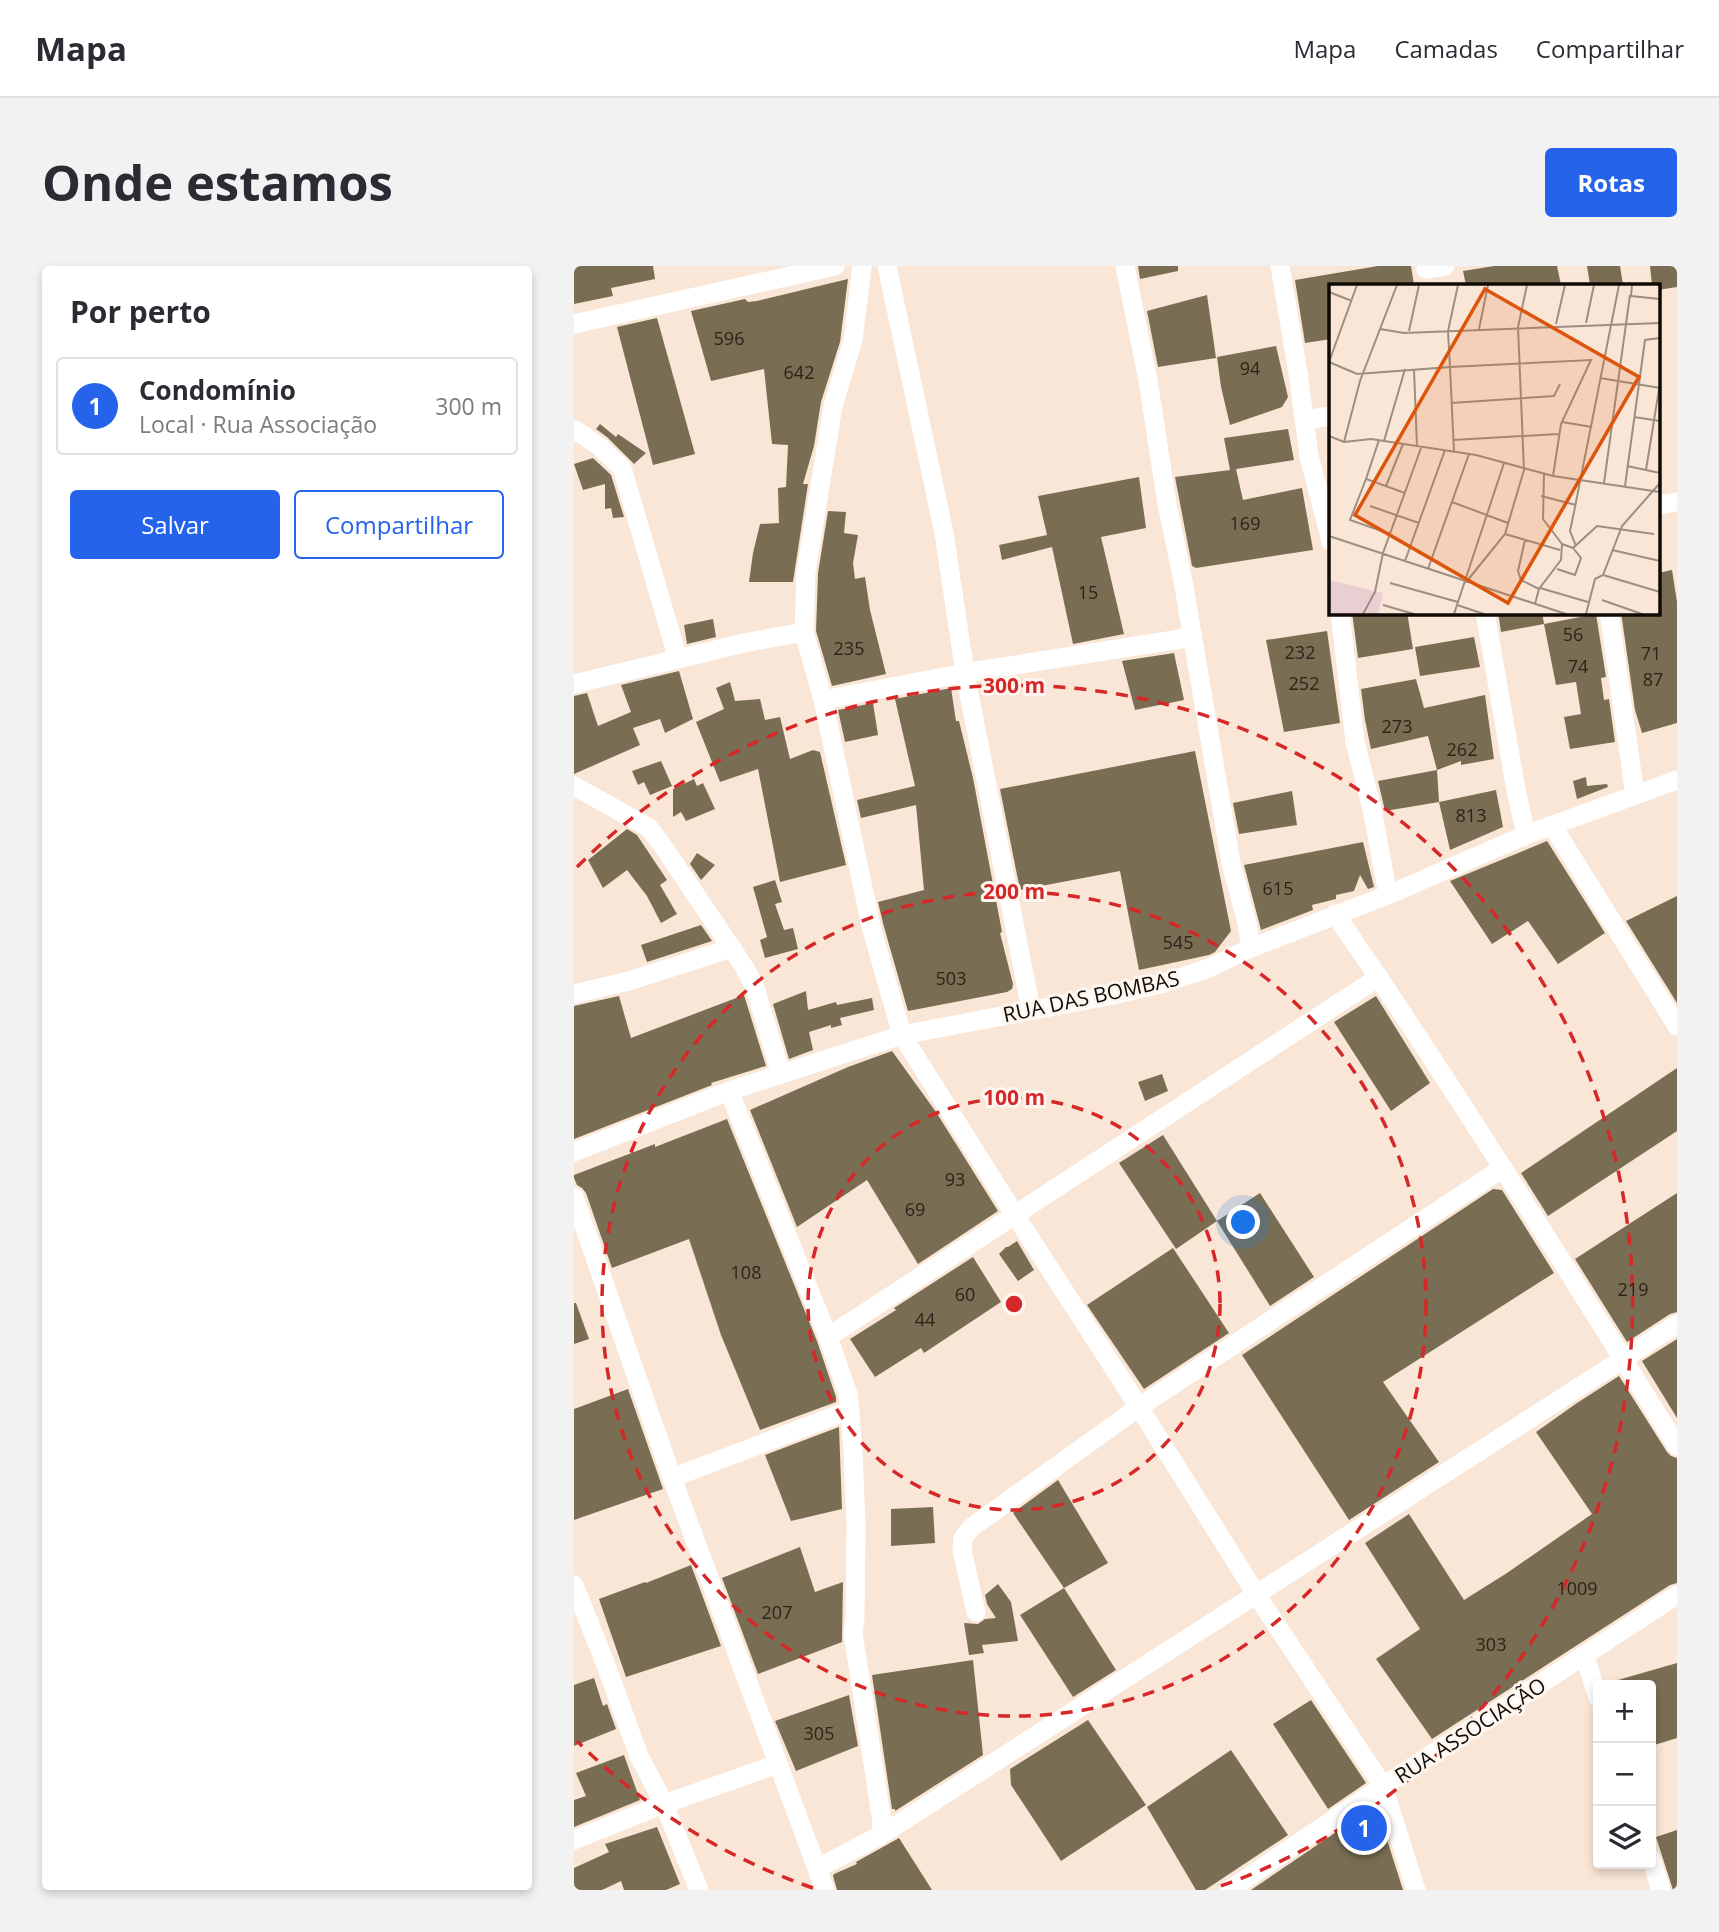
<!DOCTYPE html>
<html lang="pt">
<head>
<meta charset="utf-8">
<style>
  :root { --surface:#fff; --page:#f2f2f3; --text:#2b2b33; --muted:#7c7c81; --line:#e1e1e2; --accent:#2563eb }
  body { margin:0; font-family:"Open Sans",sans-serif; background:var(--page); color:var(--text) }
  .controls { position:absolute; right:21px; bottom:21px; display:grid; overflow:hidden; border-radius:7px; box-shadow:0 4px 10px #0003 }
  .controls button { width:63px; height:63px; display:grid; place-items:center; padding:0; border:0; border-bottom:2px solid var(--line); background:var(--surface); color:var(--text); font:35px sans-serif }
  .you { position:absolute; left:670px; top:957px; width:24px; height:24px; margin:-18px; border:5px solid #fff; border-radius:50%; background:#1a73e8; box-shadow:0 0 0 10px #1a73e833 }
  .badge { display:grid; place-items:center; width:46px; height:46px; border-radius:50%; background:var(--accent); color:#fff; font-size:23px; font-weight:700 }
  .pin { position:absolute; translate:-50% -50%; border:4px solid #fff; box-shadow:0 2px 7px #0006 }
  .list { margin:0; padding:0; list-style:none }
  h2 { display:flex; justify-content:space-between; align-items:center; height:91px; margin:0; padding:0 28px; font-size:30px }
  h2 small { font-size:23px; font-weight:400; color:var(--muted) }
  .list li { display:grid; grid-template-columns:46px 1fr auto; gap:21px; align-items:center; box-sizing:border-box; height:98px; margin:0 14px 14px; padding:0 14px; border:2px solid var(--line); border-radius:7px }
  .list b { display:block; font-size:26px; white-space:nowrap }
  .list p { margin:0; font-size:23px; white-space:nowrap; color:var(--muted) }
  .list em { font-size:23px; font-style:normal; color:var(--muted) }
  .actions { display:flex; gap:14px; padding:21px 28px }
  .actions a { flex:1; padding:16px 0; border:2px solid var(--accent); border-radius:7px; text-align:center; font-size:24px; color:var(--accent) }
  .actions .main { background:var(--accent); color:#fff }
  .icon { flex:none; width:38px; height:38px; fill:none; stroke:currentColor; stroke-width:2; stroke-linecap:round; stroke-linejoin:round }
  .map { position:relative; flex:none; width:1103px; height:1624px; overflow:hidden; border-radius:7px }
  header { display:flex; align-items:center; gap:42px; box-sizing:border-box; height:98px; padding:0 35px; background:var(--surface); border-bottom:2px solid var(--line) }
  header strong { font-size:33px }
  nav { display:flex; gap:38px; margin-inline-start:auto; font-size:24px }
  .intro { display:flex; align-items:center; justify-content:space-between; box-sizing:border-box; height:168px; padding:0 42px }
  h1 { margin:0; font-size:49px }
  .button { padding:18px 32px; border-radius:7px; background:var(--accent); color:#fff; font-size:24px; font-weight:700 }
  main { display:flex; gap:42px; padding:0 42px }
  aside { flex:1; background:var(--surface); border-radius:7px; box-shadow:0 4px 10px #0003 }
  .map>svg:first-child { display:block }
  .building { fill:#796e53 }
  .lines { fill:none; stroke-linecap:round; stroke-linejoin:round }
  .minor { stroke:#fff; stroke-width:19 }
  .ring { fill:none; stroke:#d62828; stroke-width:3.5; stroke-dasharray:12 9 }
  .labels { text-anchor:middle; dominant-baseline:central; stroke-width:6; stroke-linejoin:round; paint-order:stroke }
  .number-label { font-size:18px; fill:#2b2419 }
  .street-label { font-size:21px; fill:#110b06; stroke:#fef6f0 }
  .inset-road { fill:none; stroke:#9d8e83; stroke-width:2 }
  .view { fill:#dd550c; fill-opacity:0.15; stroke:#dd550c; stroke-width:3.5 }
  .inset-edge { fill:none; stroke:#110b06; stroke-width:3.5 }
  .centre { fill:#d62828; stroke:#fef6f0; stroke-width:3.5 }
  .ring-label { font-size:21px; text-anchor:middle; font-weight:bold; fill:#d62828; stroke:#fef6f0; stroke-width:6; stroke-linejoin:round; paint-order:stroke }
</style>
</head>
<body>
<header>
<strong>Mapa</strong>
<nav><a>Mapa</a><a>Camadas</a><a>Compartilhar</a></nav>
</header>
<div class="intro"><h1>Onde estamos</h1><a class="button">Rotas</a></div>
<main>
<aside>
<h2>Por perto<small></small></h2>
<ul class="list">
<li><span class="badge">1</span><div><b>Condomínio</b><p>Local · Rua Associação</p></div><em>300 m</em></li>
</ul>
<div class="actions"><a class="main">Salvar</a><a>Compartilhar</a></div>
</aside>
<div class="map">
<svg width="1103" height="1624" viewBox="0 0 1103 1624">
  <rect width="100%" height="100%" fill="#fae6d6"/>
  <g class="building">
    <polygon points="0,0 79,0 81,13 37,22 39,30 0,38"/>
    <polygon points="564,0 604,0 604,5 566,13"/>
    <polygon points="804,0 837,0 840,19 757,19 757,73 731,77 721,14"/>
    <polygon points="920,0 983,0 987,19 892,19 889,5"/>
    <polygon points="1013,0 1046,0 1049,19 1016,19"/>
    <polygon points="1076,0 1103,0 1103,21 1084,24 1084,19 1078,19"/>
    <polygon points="274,13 266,76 247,136 240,180 229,218 234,218 219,316 175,316 179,287 186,258 205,257 204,222 212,221 214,179 198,178 190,103 137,115 117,45 171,33 174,36 183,35"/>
    <polygon points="633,29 642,92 584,101 573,45"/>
    <polygon points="83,52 121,188 79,199 43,61"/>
    <polygon points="702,80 714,131 708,141 656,159 647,121 643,91"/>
    <polygon points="26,158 42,171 44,168 72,187 60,198 33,171 22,163"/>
    <polygon points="714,163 720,194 662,203 669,234 728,222 739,284 622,302 618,300 601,211 656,204 650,172"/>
    <polygon points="19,192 37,209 50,251 39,252 37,242 31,243 31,218 9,224 0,198"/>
    <polygon points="565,211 572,262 527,271 550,368 499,378 478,281 428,294 425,279 473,269 464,230"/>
    <polygon points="254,245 272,246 270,267 284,269 279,297 281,313 291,311 296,344 312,408 258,420 242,365 244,307"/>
    <polygon points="1098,304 1103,336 1103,457 1068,467 1061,444 1047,346 1084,346 1084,307"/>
    <polygon points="778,346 833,346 839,383 784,392"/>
    <polygon points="924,346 968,346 970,358 927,366"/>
    <polygon points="1022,348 1032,411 1027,412 1030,434 1035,433 1041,476 996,483 990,451 1007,448 1002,416 982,419 970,358"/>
    <polygon points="139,353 142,371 113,378 110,359"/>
    <polygon points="753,365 766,457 710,466 692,374"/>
    <polygon points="900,371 906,401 846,410 841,381"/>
    <polygon points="600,387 610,434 561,444 548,395"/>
    <polygon points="105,405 119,453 91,467 86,453 59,462 66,479 0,508 0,430 13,427 24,460 57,446 47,419"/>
    <polygon points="842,413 850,442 911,429 920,493 887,499 887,495 863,504 854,470 797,483 791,454 787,423"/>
    <polygon points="156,416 161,435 186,433 191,454 206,451 216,493 239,484 246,486 272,599 206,616 184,503 146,516 122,456 150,443 142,422"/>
    <polygon points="377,422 382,455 385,455 399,512 428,666 426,667 439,718 438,723 433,726 334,745 310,661 304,636 350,624 342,539 287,552 283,534 341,520 321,433"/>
    <polygon points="299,437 304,469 271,476 264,444"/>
    <polygon points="621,485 657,665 641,686 635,689 565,704 546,605 446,624 426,523"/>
    <polygon points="87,495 98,520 76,529 70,516 64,519 58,505"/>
    <polygon points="863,504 865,536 811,545 804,515"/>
    <polygon points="1012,511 1013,520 1033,518 1034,521 1003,533 999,515"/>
    <polygon points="120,513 123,520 129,517 141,543 112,555 107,546 99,551 99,523"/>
    <polygon points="922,524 929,561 876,584 865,536"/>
    <polygon points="718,525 723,559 665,568 659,537"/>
    <polygon points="53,563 63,569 93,614 86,619 103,648 87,657 73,630 53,604 29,622 14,594"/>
    <polygon points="973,575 1031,667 984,698 954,655 918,678 876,615"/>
    <polygon points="789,576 800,621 794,623 786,609 780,625 762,629 762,633 738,639 739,644 687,664 670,599"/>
    <polygon points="123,587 141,599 127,614 116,598"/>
    <polygon points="201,614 208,636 201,638 210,664 219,662 224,683 191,692 186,674 193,671 179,621"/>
    <polygon points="1103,630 1103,737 1052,655"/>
    <polygon points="127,659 138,675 73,696 67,679"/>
    <polygon points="232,725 234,744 262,736 263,739 298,732 300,744 266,752 268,759 257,762 257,759 235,766 239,784 215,793 199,738"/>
    <polygon points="170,729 192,800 137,817 138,819 0,873 0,740 45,730 57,772"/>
    <polygon points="802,730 856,817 817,845 760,756"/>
    <polygon points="318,785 362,846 424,945 344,998 293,914 223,961 176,844 274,801"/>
    <polygon points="1103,802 1103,865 974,950 947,907"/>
    <polygon points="588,808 594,825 571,835 564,816"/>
    <polygon points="153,853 243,1075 262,1131 262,1136 186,1164 147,1069 115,973 38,1002 12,927 8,922 3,919 0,912 0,909 81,878 81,881"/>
    <polygon points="589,869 643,955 602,983 545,897"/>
    <polygon points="919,923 928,924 980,1007 809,1116 865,1196 775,1254 668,1089"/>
    <polygon points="686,927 740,1011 696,1040 643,955"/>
    <polygon points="1103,927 1103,1046 1096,1048 1053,1076 1001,993"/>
    <polygon points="443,975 460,1004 444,1015 425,988 432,981 434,981"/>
    <polygon points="599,982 655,1067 570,1123 513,1039"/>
    <polygon points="399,991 427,1036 350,1087 347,1082 301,1111 276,1073 322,1044 320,1042"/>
    <polygon points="0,1037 2,1037 15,1073 0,1078"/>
    <polygon points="1103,1073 1103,1152 1068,1095"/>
    <polygon points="1045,1110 1093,1186 1097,1190 1103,1192 1103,1317 1096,1319 858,1473 802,1393 846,1363 791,1277 835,1248 890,1334 933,1307 1018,1248 962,1166 1003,1137"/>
    <polygon points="54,1123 89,1223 0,1254 0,1143"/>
    <polygon points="265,1161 268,1243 217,1255 191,1189"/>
    <polygon points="484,1214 534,1297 490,1322 439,1247"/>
    <polygon points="359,1241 361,1277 317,1280 317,1243"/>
    <polygon points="226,1281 241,1326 269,1316 268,1376 184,1408 148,1312"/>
    <polygon points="117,1299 147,1380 52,1411 25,1333 71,1316 72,1317"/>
    <polygon points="424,1318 437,1336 444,1375 408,1379 410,1387 395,1389 390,1357 404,1358 411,1353 422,1352 413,1338 411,1329"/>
    <polygon points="490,1322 542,1404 499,1431 446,1349"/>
    <polygon points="399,1394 409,1489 321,1545 321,1543 318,1543 298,1409"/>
    <polygon points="1103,1397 1103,1472 1077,1480 1077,1419 1037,1419 1037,1416"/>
    <polygon points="20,1412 29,1440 33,1438 42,1463 0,1480 0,1419"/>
    <polygon points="275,1429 284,1480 222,1505 201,1455"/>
    <polygon points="737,1434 792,1517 754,1543 699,1458"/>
    <polygon points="514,1454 572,1539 487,1595 437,1519 436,1503"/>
    <polygon points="657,1484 714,1569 631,1624 622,1624 573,1541"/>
    <polygon points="50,1489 66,1534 0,1561 0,1534 12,1530 2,1507"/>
    <polygon points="802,1539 829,1624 677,1624"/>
    <polygon points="83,1561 106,1618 92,1624 50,1624 47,1615 28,1624 0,1624 0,1602 35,1586 31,1578"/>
    <polygon points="1103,1564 1103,1624 1099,1624 1082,1571"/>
    <polygon points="325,1572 358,1624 263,1624 259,1610 260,1608 283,1598 282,1596"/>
  </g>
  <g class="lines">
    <g class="minor">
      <polyline points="288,0 279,74 259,140 232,306 230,366 249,434 298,664 328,769 441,949 565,1141 682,1328 809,1520 842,1624"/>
      <polyline points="313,0 370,267 391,407 457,744"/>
      <polyline points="551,0 574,114 593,238 609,315 657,597 673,657 677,682"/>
      <polyline points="706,0 724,107 735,190 757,275"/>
      <polyline points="852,3 871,0"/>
      <polyline points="0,58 261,0"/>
      <polyline points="730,154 757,150"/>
      <polyline points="0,164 3,165 25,180 48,202 104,393"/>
      <polyline points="1084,239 1103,236"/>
      <polyline points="766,346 781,476 798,543 814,629"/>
      <polyline points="911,346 942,524 952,569"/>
      <polyline points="1035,346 1061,529"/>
      <polyline points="0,418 170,377 230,366"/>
      <polyline points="249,434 391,407 619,371"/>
      <polyline points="0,520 74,561 86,576 171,702 181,722 207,808"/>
      <polyline points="978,559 1103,760"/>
      <polyline points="0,728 55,715 158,682"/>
      <path d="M155,825L254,1071L274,1128L279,1184L282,1258L281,1352L279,1367L308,1556L307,1569L1049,1093C955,943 862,794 761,648"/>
      <polyline points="0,886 155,825 328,769 539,729 590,717 635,702 677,682 814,629 952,569 1103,514"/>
      <polyline points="0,931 98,1212 251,1624"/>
      <polyline points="1103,1058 1049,1093 1103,1180"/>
      <polyline points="254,1071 805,711"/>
      <polyline points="98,1212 276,1144"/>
      <polyline points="0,1319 30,1394 65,1490 90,1538 125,1624"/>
      <polyline points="402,1346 388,1284 389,1272 398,1261 565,1141 929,902"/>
      <polyline points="1011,1390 1024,1432"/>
      <polyline points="0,1574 90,1538 204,1498"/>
      <polyline points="1077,1593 1087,1624"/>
      <polyline points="244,1602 307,1569"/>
      <polyline points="655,1624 809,1520 1103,1329"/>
    </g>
  </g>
  <g class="ring">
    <circle cx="440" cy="1038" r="206"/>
    <circle cx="440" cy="1038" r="412"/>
    <path d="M239 1622A618 618 0 0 1 3 1475M3 601A618 618 0 1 1 641 1622"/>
  </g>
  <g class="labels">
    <g class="number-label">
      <text x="155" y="72">596</text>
      <text x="676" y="102">94</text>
      <text x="225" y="106">642</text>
      <text x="671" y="257">169</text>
      <text x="514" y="326">15</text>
      <text x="999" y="368">56</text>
      <text x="275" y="382">235</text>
      <text x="726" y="386">232</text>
      <text x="1077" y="387">71</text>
      <text x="1004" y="400">74</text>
      <text x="1079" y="413">87</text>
      <text x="730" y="417">252</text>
      <text x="823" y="460">273</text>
      <text x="888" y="483">262</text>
      <text x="897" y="549">813</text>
      <text x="704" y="622">615</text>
      <text x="604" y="676">545</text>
      <text x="377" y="712">503</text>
      <text x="381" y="913">93</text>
      <text x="341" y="943">69</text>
      <text x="172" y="1006">108</text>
      <text x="1059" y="1023">219</text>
      <text x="391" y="1028">60</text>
      <text x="351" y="1053">44</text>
      <text x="1003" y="1322">1009</text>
      <text x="203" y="1346">207</text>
      <text x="917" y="1378">303</text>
      <text x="245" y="1467">305</text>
    </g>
    <g class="street-label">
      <text transform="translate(517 730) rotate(-12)">RUA DAS BOMBAS</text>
      <text transform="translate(896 1464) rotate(-33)">RUA ASSOCIAÇÃO</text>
    </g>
  </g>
  <g transform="translate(755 18)">
    <rect width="331" height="331" fill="#fae6d6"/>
    <path d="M0,296L54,309L49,330H0Z" fill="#e9cfd1"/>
    <path class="inset-road" d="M303,1L302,12L331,15M0,8L23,17M257,39L265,1M227,40L236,1M51,45L75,49L331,39M150,45L159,1M80,47L90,1M0,78L28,90L121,83L119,47L129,1M0,78L28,1M85,85L88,163M271,94L331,104M122,119L225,112L231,100M305,133L331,137M233,138L263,143M0,152L15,158L42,155L147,171L224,192L331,208M50,156L37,195L76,209M124,156L230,150M55,157L76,85M15,158L31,97L68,1M125,168L121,83L262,76L232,140L224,192M298,182L331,189M317,186L331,99M215,190L214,235L233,260L244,264L268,242L325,250M37,195L21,236L61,250M275,199L301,11M57,202L74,160M296,202L316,56L331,54M212,212L247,221M123,218L179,239M41,222L90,239M176,250L231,266M0,252L237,330M196,256L189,287L192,296L210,305M247,262L241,247L245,228L290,1M283,266L331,277M76,277L116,166M99,285L140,170M228,285L246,291L252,274L244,264M274,291L331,308M138,297L176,250L195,186L189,43L198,1M61,299L129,318M211,304L259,318M273,316L313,330M206,320L210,305L232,276L233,260M54,321L85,330M128,321L155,330M34,330L46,308L54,269L92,164M125,330L175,179M257,330L266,295L274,291L293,242L331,199"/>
    <path class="view" d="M156,5L310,93L179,319L26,231Z"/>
    <rect width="331" height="331" class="inset-edge"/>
  </g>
  <circle cx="440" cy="1038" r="10" class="centre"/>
  <g class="ring-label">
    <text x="440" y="427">300 m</text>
    <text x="440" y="633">200 m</text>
    <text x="440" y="839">100 m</text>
  </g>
</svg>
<div class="controls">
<button>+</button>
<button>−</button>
<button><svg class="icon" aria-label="layers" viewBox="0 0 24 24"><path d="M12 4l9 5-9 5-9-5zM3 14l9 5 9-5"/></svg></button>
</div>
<div class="you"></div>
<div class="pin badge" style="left:790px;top:1562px">1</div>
</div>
</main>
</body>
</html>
